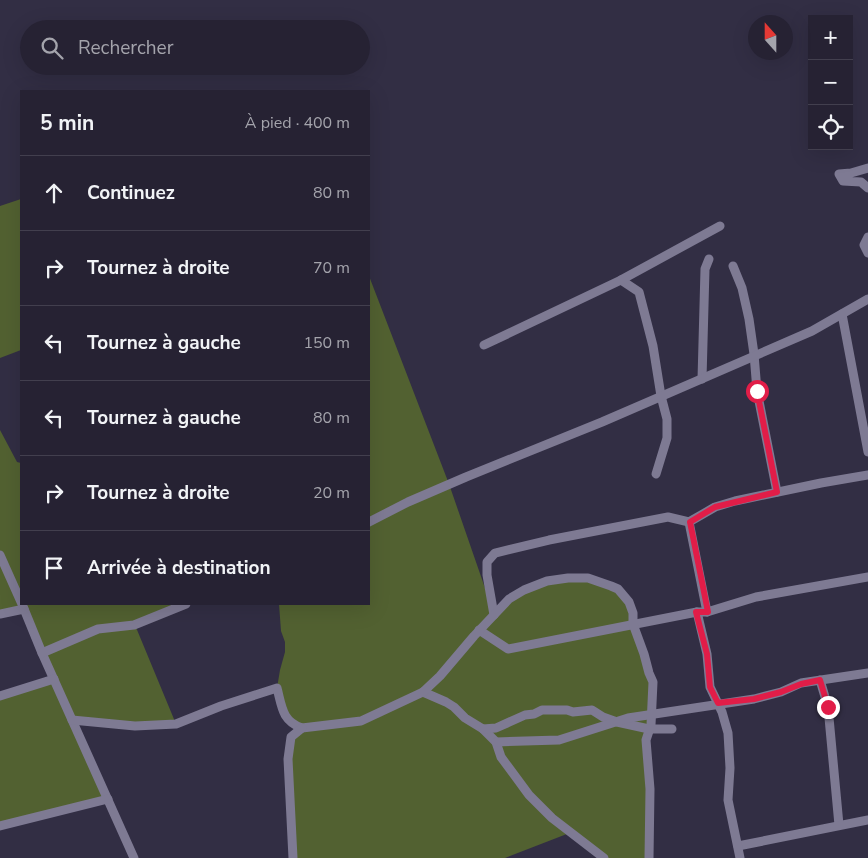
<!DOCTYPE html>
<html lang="fr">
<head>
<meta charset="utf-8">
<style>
  :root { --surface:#262233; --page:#322f3f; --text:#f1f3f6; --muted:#a4a4ac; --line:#423f4e }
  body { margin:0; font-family:"Nunito Sans",sans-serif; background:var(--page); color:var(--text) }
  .controls { position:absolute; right:15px; top:15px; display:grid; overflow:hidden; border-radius:0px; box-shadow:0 5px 20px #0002 }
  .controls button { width:45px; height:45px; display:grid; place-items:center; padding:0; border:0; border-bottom:1px solid var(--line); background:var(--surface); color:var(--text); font:25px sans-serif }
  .compass { position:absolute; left:748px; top:15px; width:45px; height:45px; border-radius:50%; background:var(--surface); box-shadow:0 5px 20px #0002; rotate:339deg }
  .stop { position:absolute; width:15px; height:15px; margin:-11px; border:4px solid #e11d48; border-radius:50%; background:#fff }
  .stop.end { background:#e11d48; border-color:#fff; box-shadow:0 1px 5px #0008 }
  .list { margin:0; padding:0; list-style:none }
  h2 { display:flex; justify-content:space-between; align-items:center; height:65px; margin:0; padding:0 20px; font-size:21px }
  h2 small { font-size:16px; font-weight:400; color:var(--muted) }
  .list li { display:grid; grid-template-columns:32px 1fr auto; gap:15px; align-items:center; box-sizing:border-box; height:75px; padding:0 20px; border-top:1px solid var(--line) }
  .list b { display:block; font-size:19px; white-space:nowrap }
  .list em { font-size:16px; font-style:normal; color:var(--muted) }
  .icon { flex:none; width:28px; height:28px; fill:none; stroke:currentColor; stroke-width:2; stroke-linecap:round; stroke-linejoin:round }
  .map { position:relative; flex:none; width:868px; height:858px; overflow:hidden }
  .search { position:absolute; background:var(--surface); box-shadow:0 5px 20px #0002; left:20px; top:20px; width:350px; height:55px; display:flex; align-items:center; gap:12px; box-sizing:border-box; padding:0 18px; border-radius:28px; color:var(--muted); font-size:19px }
  .panel { position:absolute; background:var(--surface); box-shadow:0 5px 20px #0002; left:20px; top:90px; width:350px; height:515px; border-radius:0px }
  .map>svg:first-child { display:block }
  .green { fill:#526131 }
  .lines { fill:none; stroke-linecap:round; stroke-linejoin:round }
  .street { stroke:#7e7a93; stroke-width:9 }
  .route { stroke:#e11d48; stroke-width:6 }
</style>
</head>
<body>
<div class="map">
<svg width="868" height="858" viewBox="0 0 868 858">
  <rect width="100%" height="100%" fill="#322e44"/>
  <g class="green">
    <polygon points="21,199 21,350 0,358 0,206"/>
    <polygon points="369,276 449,484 494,614 520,592 568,578 611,586 629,602 653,682 646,740 649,858 606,858 572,832 505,858 294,858 291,737 302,728 286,718 277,688 280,670 285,652 285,642 281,631 279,604 369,604"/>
    <polygon points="0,430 17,462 21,463 21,604 186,604 135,625 176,724 72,720 108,799 0,826 0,696 53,679 23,609 0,614"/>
  </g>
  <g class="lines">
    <g class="street">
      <polyline points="868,168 851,173 839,174 843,181 861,182 868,188"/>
      <polyline points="868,237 864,245 868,253"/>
      <polyline points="733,266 742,288 749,319 754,354 757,391 777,492"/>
      <polyline points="621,280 639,292 653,346 661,396 667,419 667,438 656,474"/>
      <polyline points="842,314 868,452"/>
      <polyline points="484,345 621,280 720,226"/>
      <polyline points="702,379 705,269 709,259"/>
      <polyline points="369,522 408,502 466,477 602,422 812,331 868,299"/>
      <polyline points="689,522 707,612"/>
      <polyline points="0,555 21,602"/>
      <polyline points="22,604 42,653 134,858"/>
      <polyline points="0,614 24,609"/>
      <polyline points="494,615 487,575 487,562 495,553 549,540 668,517 689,522 715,507 735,501 821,483 868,475"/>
      <polyline points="479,630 508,649 697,612"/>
      <polyline points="42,653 98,629 134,625 186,604"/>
      <polyline points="820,680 828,707 839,825"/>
      <polyline points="423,692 446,702 454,707 465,718 483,729 496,742 501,757 529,795 552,818 604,858"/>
      <polyline points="0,696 54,679"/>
      <path d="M72,720L135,726L176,724L221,706L277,688C282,707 282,721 302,728L361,721L423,692L440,676L474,636L509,599L524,590L547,581L568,578H588L611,586L618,589L629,602L633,613V624L644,654L649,673L653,682L651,725L646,740L650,789L649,858"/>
      <polyline points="483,729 496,728 525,715 534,714 542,710 567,710 573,712 592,710 603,717 617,722 649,729 672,729"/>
      <polyline points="496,742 559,740 628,718 754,699 781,692 801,683 868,673"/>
      <polyline points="0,826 108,799"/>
      <polyline points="738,846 868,820"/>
      <polyline points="293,858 288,759 291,737 302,728"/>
      <polyline points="740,858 728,800 730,768 728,733 722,712 710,687 707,654 697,612 707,612 756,597 868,577"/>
    </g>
  </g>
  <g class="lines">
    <polyline class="route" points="757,391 777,492 715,507 690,522 708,612 696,612 707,654 710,687 718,703 754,699 781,692 801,684 820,680 828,707"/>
  </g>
</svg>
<div class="controls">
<button>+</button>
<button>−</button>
<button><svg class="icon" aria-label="locate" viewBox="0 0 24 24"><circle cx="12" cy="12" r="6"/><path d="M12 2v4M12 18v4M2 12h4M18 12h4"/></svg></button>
</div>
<svg class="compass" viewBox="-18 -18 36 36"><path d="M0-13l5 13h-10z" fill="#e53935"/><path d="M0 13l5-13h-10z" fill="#a4a4ac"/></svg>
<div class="stop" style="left:757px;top:391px"></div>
<div class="stop end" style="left:828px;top:707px"></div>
<div class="search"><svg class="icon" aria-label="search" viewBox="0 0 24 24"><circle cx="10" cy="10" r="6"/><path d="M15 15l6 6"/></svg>Rechercher</div>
<section class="panel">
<h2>5 min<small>À pied · 400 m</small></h2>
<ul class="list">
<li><svg class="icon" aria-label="ahead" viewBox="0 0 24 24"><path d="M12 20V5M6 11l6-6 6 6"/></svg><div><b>Continuez</b></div><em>80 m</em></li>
<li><svg class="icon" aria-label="right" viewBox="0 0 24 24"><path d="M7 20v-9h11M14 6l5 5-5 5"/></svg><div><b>Tournez à droite</b></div><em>70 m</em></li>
<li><svg class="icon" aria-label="left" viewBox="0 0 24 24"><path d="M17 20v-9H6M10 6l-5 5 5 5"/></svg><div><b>Tournez à gauche</b></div><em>150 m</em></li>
<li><svg class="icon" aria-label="left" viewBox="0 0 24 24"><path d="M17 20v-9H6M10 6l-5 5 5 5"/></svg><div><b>Tournez à gauche</b></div><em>80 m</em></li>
<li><svg class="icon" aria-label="right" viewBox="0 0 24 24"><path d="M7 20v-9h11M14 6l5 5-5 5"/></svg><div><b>Tournez à droite</b></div><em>20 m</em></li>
<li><svg class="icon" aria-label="arrive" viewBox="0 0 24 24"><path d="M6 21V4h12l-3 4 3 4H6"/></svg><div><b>Arrivée à destination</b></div></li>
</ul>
</section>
</div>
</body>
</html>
